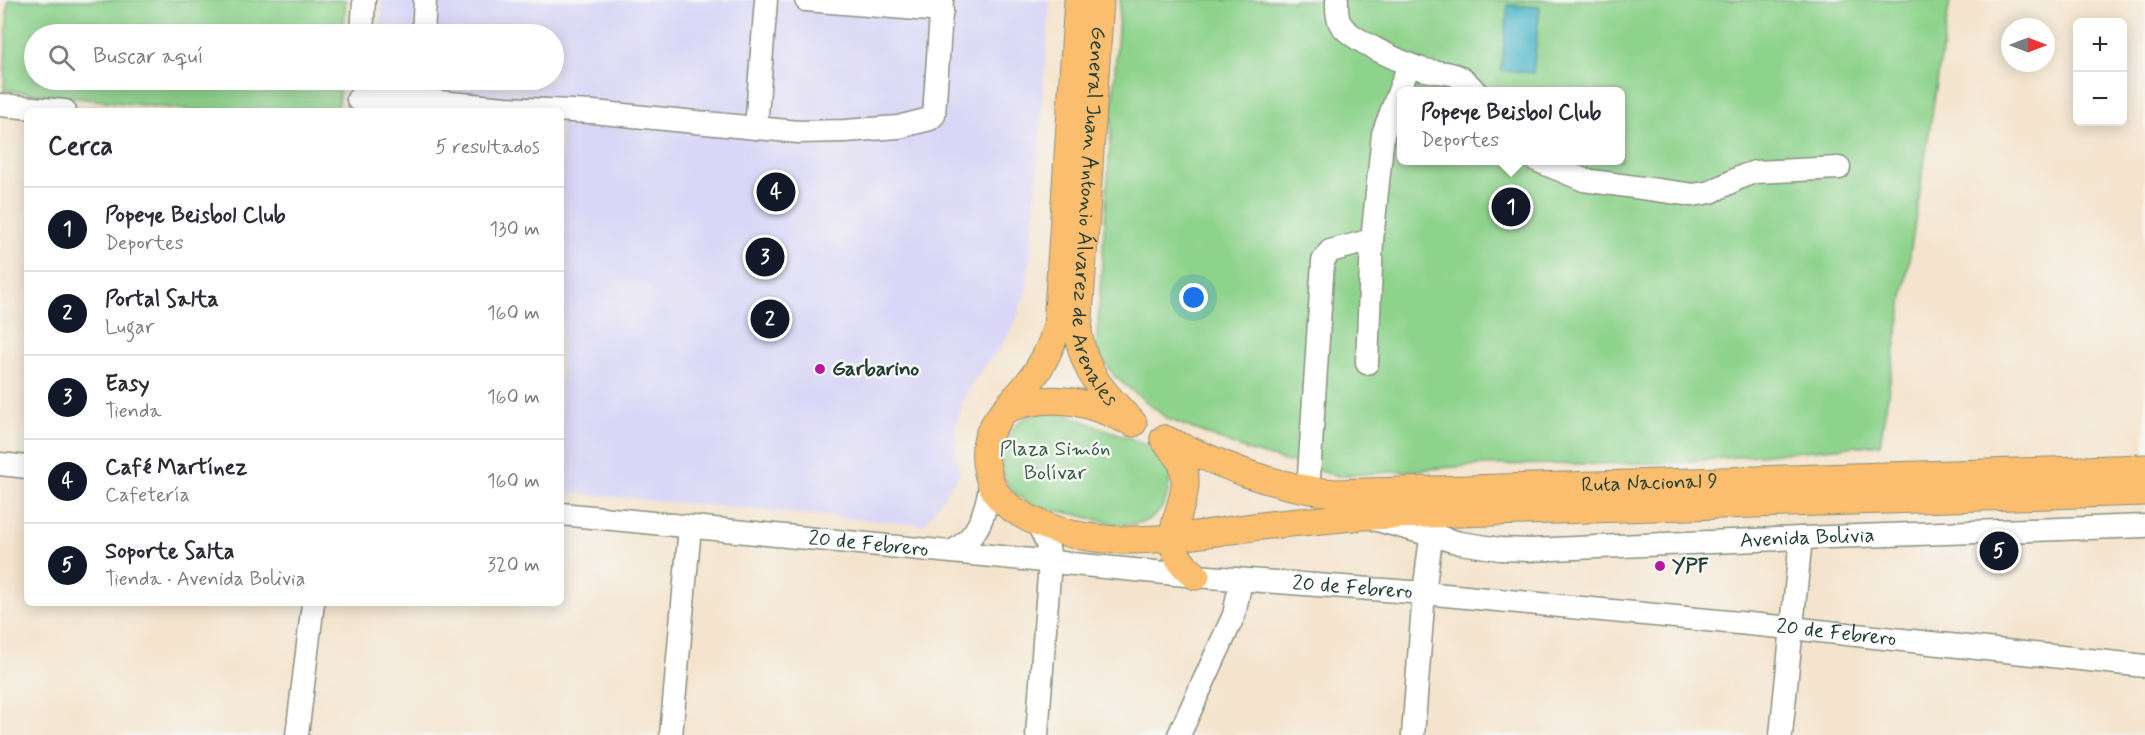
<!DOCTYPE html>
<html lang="es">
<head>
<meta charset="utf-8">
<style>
  :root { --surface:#fff; --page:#f7f7f7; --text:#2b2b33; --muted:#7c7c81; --line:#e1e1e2; --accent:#111827 }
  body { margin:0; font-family:Mynerve,sans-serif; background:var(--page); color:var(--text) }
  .controls { position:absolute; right:18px; top:18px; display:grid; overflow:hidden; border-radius:9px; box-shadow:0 3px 15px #0003 }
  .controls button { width:54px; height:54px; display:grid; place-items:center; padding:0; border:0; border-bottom:2px solid var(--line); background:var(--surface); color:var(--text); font:30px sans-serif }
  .compass { position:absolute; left:2001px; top:18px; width:54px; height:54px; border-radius:50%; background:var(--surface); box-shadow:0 3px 15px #0003; rotate:90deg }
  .you { position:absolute; left:1194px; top:298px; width:21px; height:21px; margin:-15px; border:4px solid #fff; border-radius:50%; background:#1a73e8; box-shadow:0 0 0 9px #1a73e833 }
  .badge { display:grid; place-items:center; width:39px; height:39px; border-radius:50%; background:var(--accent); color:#fff; font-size:20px; font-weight:700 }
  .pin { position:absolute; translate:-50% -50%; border:3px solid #fff; box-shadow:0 2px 6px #0006 }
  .popup { position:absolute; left:1397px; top:87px; width:228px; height:78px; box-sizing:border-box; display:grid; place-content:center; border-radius:9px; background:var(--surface); filter:drop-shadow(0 2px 4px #0005); font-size:20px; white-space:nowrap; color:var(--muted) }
  .popup b { font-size:22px; color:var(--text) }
  .popup::after { content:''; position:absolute; left:50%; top:100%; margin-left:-12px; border:12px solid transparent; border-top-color:var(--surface) }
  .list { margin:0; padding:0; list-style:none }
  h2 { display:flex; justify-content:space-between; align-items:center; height:78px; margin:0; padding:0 24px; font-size:26px }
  h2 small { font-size:20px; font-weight:400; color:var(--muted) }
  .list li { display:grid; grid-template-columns:39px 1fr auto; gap:18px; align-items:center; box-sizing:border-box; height:84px; padding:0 24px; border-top:2px solid var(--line) }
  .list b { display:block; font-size:22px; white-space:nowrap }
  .list p { margin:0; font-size:20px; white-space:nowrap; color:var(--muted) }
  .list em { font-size:20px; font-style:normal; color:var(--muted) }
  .icon { flex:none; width:33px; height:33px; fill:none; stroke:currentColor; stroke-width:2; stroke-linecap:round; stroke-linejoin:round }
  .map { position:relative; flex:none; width:2145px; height:735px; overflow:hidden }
  .search { position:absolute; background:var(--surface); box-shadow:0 3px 15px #0003; left:24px; top:24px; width:540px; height:66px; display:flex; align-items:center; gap:15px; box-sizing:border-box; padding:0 21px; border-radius:33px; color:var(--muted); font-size:22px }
  .panel { position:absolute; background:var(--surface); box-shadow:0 3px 15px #0003; left:24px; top:108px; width:540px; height:498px; border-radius:9px }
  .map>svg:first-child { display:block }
  .built { fill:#d9d6f7 }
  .green { fill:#8ed38c; stroke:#568860; stroke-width:1.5; fill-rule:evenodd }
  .water { fill:#4ab4c8; stroke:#34787e; stroke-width:1.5 }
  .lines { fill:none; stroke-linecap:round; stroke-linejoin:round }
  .minor-casing { stroke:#8a9080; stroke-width:25 }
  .major-casing { stroke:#8a9080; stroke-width:29 }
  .minor { stroke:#fff; stroke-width:22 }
  .major { stroke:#fabe6e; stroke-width:27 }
  .poi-dot { fill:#b5179e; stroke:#f6f6f2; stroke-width:2 }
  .labels { text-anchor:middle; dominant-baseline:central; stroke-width:5; stroke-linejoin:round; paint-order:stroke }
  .street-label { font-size:21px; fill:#1f3d34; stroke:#f6f6f2 }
  .poi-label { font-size:21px; font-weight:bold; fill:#1f3d34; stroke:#f6f6f2; text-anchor:start }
  .park-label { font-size:21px; fill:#355b46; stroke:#f6f6f2 }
</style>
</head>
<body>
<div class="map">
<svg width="2145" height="735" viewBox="0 0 2145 735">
  <rect width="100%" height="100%" fill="#f6f6f2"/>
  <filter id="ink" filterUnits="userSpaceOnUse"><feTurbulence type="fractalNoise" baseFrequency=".0167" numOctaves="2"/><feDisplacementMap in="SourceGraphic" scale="12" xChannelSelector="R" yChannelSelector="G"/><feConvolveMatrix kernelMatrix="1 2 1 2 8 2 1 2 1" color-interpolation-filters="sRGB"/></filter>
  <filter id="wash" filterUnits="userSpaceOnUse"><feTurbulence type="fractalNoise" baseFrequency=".008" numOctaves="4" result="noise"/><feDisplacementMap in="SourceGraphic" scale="24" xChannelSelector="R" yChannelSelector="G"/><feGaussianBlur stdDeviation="1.35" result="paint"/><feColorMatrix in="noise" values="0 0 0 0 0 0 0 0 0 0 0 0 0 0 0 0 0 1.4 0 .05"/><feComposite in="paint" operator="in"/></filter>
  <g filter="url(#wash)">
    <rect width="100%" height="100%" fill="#f4e4cd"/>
    <polygon class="built" points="382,0 1050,0 1035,201 1027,287 1017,318 1005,341 972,383 961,406 955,431 956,459 960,473 924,525 561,492 561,111 374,111 376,80 554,80 554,34 380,34"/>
    <g class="green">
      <polygon points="8,0 346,0 343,34 34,34 34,80 340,80 338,111 199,111 4,90"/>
      <path d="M1120,0H1950L1880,444L1668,463L1481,465L1338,476L1250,451L1168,419L1115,377L1096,350ZM1402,92H1621V160H1402Z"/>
      <path d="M1043,412L1065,414L1145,444L1156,453L1170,473C1169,487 1168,502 1158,512C1138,535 1099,520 1075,514C1059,511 1040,509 1026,501C1003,489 997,464 1006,442C1013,423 1025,416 1043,412Z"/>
    </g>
    <polygon class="water" points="1508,5 1540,7 1533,73 1501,70"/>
  </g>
  <g filter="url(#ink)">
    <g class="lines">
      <defs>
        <g id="minor">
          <polyline points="806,0 942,11"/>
          <path d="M1337,0C1337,8 1336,15 1340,23C1348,39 1404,63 1421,69C1448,76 1455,67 1476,92"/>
          <polyline points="362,34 364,0"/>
          <polyline points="423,34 425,0"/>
          <polyline points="358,99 417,100 419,80"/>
          <polyline points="417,100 506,108 593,112 798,132 845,131 898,127 930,119 934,115 942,0"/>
          <polyline points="0,105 65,111"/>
          <polyline points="756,128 766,0"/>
          <polyline points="1536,160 1584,180 1693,195 1711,192 1743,176 1755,172 1839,168"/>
          <polyline points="1367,363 1372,240 1383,134 1409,65"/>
          <polyline points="0,464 27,467"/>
          <polyline points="1308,491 1323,261 1330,251 1372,240"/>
          <path id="s1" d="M561,514L1196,576L1424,593L1791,628L2145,666"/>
          <path id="s2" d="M1377,520L1460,543L1500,549L1530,550L1801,538L2145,526"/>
          <path d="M1036,522C1045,536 1049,546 1050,562L1037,735"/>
          <path d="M953,551C980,536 985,512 991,484"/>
          <polyline points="297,735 313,603"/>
          <polyline points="671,735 690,527"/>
          <polyline points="1179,735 1234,615 1241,580"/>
          <polyline points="1413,735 1424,593 1433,522"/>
          <polyline points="1781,735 1801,538"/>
        </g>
        <g id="major">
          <path d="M1078,0L1057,326C1051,349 1041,368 1026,386C1012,403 993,419 987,441C984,453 986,466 989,477C995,499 1009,508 1028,518C1102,557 1191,534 1269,525C1300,522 1332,519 1364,516L2145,492"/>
          <path id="s3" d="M1100,0L1078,332C1085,375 1103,393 1133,423"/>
          <path d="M1006,409C1049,393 1083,400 1124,419"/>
          <path id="s4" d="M1164,439C1220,464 1273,488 1335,493L2145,468"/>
          <path d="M1164,439C1169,446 1177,453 1181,461C1200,505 1144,538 1196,576"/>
        </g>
      </defs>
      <use href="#minor" class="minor-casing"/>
      <use href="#major" class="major-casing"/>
      <use href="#minor" class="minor"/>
      <use href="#major" class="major"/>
    </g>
  </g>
  <g class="poi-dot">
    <circle cx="820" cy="369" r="6"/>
    <circle cx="1660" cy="566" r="6"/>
  </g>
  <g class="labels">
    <g class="street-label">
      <text stroke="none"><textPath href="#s3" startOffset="220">General Juan Antonio Álvarez de Arenales</textPath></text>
      <text stroke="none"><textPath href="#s4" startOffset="495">Ruta Nacional 9</textPath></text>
      <text stroke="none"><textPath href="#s2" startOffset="434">Avenida Bolivia</textPath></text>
      <text stroke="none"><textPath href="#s1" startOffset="309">20 de Febrero</textPath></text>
      <text stroke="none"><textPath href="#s1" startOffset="795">20 de Febrero</textPath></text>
      <text stroke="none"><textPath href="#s1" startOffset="1281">20 de Febrero</textPath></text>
    </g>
    <g class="poi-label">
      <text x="832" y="369">Garbarino</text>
      <text x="1672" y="566">YPF</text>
    </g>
    <g class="park-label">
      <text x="1055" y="449">Plaza Simón<tspan x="1055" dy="24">Bolívar</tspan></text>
    </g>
  </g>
</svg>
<div class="controls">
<button>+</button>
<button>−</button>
</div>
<svg class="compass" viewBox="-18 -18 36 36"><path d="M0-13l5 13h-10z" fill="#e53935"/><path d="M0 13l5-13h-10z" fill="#7c7c81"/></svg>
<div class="you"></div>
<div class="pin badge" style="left:1511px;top:207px">1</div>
<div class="popup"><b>Popeye Beisbol Club</b>Deportes</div>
<div class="pin badge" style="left:770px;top:319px">2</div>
<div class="pin badge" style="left:765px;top:257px">3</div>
<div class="pin badge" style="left:776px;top:192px">4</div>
<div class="pin badge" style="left:1999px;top:551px">5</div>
<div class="search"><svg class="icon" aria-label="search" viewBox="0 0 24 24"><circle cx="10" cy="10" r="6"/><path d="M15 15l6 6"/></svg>Buscar aquí</div>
<section class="panel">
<h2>Cerca<small>5 resultados</small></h2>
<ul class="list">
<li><span class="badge">1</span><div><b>Popeye Beisbol Club</b><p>Deportes</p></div><em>130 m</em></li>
<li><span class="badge">2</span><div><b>Portal Salta</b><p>Lugar</p></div><em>160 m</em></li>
<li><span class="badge">3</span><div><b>Easy</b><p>Tienda</p></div><em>160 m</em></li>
<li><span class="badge">4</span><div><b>Café Martínez</b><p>Cafetería</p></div><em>160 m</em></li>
<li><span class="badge">5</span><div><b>Soporte Salta</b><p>Tienda · Avenida Bolivia</p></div><em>320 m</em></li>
</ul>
</section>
</div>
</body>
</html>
